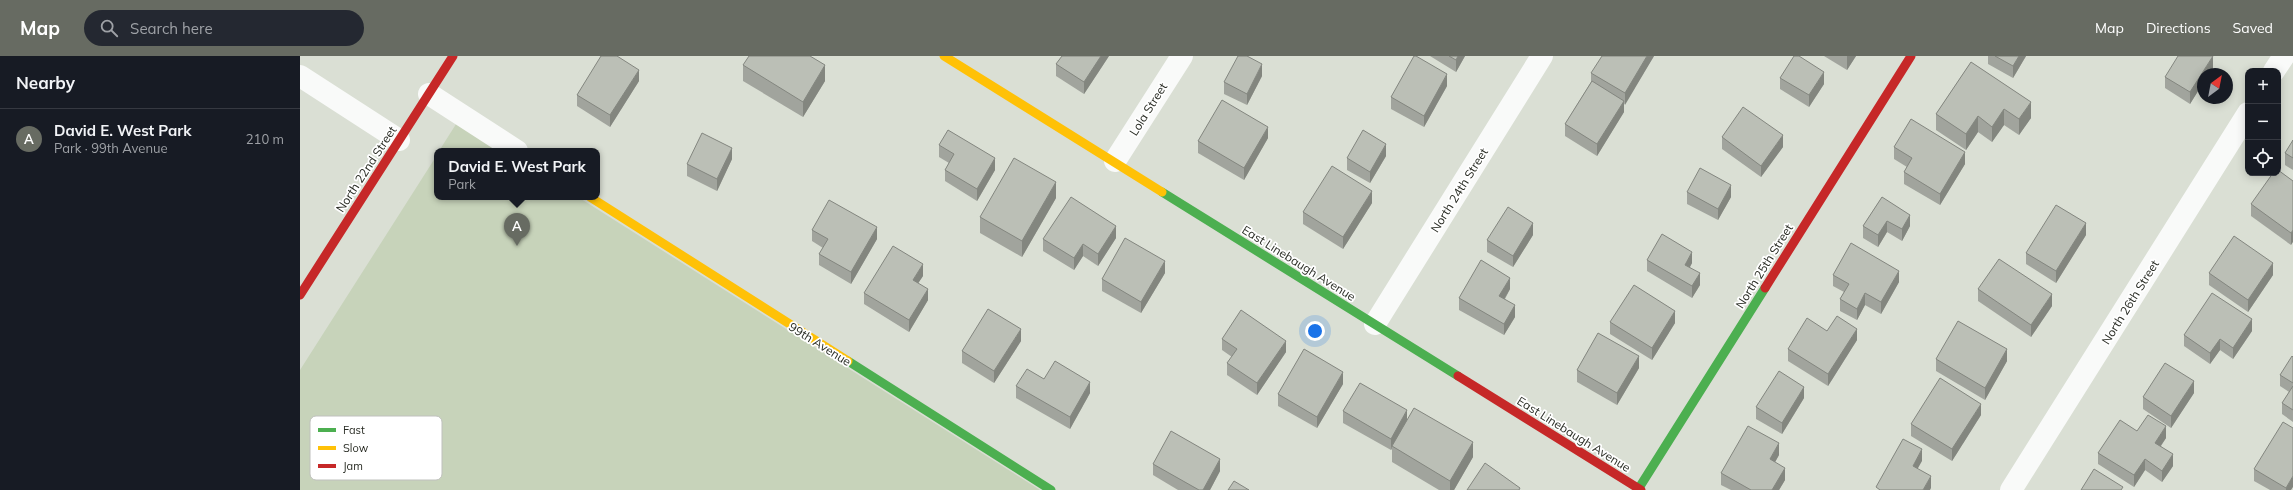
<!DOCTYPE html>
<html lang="en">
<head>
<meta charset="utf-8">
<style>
  :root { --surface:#171b24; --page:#242831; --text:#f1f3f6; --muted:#9ea1a6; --line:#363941; --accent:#676b62 }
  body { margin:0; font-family:Mulish,sans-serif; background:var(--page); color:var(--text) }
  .controls { position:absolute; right:12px; top:12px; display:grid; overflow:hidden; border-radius:8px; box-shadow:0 2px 10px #0003 }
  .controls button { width:36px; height:36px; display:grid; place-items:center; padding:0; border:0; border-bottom:1px solid var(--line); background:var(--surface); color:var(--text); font:20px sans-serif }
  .compass { position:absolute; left:1897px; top:12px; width:36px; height:36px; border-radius:50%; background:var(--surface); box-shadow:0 2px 10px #0003; rotate:32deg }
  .you { position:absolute; left:1015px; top:275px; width:14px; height:14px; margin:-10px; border:3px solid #fff; border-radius:50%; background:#1a73e8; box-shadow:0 0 0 6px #1a73e833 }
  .badge { display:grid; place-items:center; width:26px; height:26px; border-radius:50%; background:var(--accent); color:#fff; font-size:13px; font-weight:700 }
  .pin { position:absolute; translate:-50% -33px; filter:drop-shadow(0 1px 2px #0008) }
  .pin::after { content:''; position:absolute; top:21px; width:14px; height:12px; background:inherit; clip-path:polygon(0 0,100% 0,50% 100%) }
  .popup { position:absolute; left:134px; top:92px; width:166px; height:52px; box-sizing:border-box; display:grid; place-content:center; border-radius:8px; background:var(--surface); filter:drop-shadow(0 1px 3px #0005); font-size:13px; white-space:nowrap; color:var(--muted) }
  .popup b { font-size:15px; color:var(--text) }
  .popup::after { content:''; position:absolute; left:50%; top:100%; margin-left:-8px; border:8px solid transparent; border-top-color:var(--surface) }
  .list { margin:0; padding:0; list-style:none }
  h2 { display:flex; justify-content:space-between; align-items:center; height:52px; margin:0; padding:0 16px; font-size:17px }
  h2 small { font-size:13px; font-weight:400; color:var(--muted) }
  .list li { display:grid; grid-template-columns:26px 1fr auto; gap:12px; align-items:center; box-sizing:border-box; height:60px; padding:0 16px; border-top:1px solid var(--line) }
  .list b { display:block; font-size:15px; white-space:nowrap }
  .list p { margin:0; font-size:13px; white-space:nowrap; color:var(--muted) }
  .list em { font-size:13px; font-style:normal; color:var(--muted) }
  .icon { flex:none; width:22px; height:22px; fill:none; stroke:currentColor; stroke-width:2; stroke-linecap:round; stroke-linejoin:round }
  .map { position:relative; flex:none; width:1993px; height:434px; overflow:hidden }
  header { display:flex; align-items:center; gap:24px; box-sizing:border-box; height:56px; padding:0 20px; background:var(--accent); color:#fff }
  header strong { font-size:19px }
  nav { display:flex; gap:22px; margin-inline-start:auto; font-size:14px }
  .search { width:280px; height:36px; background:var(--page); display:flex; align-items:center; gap:10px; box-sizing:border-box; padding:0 14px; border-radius:22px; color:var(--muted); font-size:15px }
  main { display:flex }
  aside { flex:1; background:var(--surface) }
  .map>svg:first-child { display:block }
  .green { fill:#c7d3ba }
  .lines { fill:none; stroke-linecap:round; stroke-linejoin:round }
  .street { stroke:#f9faf9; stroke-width:22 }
  .fast { stroke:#4caf50; stroke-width:9 }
  .slow { stroke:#ffc107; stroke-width:9 }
  .jam { stroke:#c62828; stroke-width:9 }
  .wall { fill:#a1a49d }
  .shaded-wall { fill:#83867f }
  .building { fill:#bbbfb6; stroke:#83867f }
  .labels { text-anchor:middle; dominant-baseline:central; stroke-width:3.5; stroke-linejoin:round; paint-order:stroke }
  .street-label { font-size:12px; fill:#292c24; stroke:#fff }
  .key { fill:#fff; stroke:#bfc0bd; stroke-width:1 }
  .key-label { font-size:11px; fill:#292c24 }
</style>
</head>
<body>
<header>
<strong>Map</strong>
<div class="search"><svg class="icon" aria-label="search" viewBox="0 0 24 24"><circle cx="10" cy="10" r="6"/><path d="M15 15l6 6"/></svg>Search here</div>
<nav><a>Map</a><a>Directions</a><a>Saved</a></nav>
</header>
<main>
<aside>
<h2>Nearby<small></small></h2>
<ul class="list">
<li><span class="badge">A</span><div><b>David E. West Park</b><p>Park · 99th Avenue</p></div><em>210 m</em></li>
</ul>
</aside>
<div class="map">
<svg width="1993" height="434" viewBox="0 0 1993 434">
  <rect width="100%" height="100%" fill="#dadfd4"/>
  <g class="green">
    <polygon points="158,65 206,95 139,95"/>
    <polygon points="137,99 137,141 278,141 740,434 0,434 0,314"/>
  </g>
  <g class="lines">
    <g class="street">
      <polyline points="1974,15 1984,0"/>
      <polyline points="0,20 99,84"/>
      <polyline points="129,38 217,95"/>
      <polyline points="815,105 882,0"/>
      <polyline points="1075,268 1242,0"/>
      <polyline points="1711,434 1948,57"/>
    </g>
    <g class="fast">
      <polyline points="862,136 1158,320"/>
      <polyline points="548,305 751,434"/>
      <polyline points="1339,432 1465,232"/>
    </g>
    <g class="slow">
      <polyline points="644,0 862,136"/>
      <polyline points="290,141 548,305"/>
    </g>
    <g class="jam">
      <polyline points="1465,232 1611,0"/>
      <polyline points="0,239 153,0"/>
      <polyline points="1158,320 1341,434"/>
    </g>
  </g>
  <g class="wall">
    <polygon points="809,0 784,38 756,20 756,8"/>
    <polygon points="1130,0 1165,0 1156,16"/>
    <polygon points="1354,0 1324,49 1324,56 1297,100 1265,80 1265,68 1291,26 1291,17"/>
    <polygon points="1524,0 1556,0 1547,14"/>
    <polygon points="1688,0 1726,0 1713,22 1688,8"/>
    <polygon points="1671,6 1731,62 1719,79 1704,69 1692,86 1678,76 1666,94 1636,74 1636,58"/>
    <polygon points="443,9 525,25 503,61 443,25"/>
    <polygon points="1913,12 1909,18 1903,18 1903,27 1890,48 1865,32 1865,21"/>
    <polygon points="962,20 947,49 924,38 924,26"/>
    <polygon points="1480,22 1524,28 1509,51 1480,33"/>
    <polygon points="339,25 310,71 277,50 277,39"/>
    <polygon points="1147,30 1124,71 1091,53 1091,41"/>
    <polygon points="1422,81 1483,91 1461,121 1422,93"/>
    <polygon points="968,82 944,124 898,97 898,85"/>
    <polygon points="1993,84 1993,114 1985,109 1985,97"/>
    <polygon points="639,89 695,114 677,145 645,125 645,114 649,107 639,101"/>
    <polygon points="1594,91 1665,108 1640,149 1604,128 1604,116 1607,111 1594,103"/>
    <polygon points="1086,100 1070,127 1047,114 1047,102"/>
    <polygon points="432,103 417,135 387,120 387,108"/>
    <polygon points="1993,125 1991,189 1951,160 1951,148"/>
    <polygon points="1387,136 1431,141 1418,164 1387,148"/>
    <polygon points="1582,141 1610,170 1602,185 1587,176 1578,191 1563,182 1563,170"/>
    <polygon points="756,142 722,201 680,177 680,161"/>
    <polygon points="1072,147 1043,193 1003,168 1003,156"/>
    <polygon points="512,174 577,183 551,228 519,209 519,198 523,192 512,185"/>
    <polygon points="1233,179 1213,211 1187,196 1187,184"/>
    <polygon points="1786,179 1756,227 1726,208 1726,197"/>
    <polygon points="816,182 798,210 783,200 774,214 743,195 743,183"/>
    <polygon points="1347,204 1392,207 1390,211 1400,229 1392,242 1347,215"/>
    <polygon points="865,217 841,257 802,235 802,223"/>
    <polygon points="1909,217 1973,219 1948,256 1909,229"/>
    <polygon points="1533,219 1599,226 1581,258 1565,249 1557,264 1540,255 1540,243 1544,236 1533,230"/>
    <polygon points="623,220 618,227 628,244 609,276 564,248 564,237"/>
    <polygon points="1210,233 1205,243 1215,261 1204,279 1159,254 1159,242"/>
    <polygon points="1678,233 1752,250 1731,281 1678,245"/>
    <polygon points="1310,266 1375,267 1352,304 1310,278"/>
    <polygon points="1527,275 1557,284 1528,330 1488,305 1488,293"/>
    <polygon points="1952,275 1933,303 1920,294 1910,308 1884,290 1884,279"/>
    <polygon points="922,283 986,296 957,339 927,319 927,307 932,301 922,294"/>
    <polygon points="721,285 694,327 662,307 662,295"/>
    <polygon points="1993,301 1993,366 1982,358 1982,347 1989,336 1980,330 1980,319"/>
    <polygon points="1636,303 1707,305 1685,344 1636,315"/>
    <polygon points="1339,312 1317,349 1277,326 1277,314"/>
    <polygon points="744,323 790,337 770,373 716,342 716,330"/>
    <polygon points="1043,328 1017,372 978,350 978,338"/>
    <polygon points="1894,337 1871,372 1843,353 1843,341"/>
    <polygon points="1504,342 1482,378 1456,363 1456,351"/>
    <polygon points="1043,355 1107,363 1173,401 1154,434 1139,434 1092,406 1092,393 1091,394 1043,367"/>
    <polygon points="1681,359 1652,405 1611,380 1611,368"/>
    <polygon points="1837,375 1866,382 1861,390 1873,410 1862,426 1845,414 1834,431 1798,408 1798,397"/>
    <polygon points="1479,399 1475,406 1485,424 1479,434 1431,434 1421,429 1421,417"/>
    <polygon points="853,408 920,415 910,434 878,434 853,419"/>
    <polygon points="1954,413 1991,434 1970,434 1954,425"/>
  </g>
  <g class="shaded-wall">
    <polygon points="801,0 809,0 784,38 784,26"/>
    <polygon points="1158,0 1165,0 1156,16 1156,4"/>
    <polygon points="1347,0 1354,0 1325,49 1325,37"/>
    <polygon points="1547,0 1556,0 1547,14"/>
    <polygon points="1719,0 1726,0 1713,22 1713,10"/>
    <polygon points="1913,0 1913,12 1909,18 1903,18 1903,27 1890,48 1890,36"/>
    <polygon points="962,8 962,20 947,49 947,38"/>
    <polygon points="525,9 525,25 503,61 503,46"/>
    <polygon points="339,14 339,25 310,71 310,59"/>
    <polygon points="1524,16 1524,28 1509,51 1509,39"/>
    <polygon points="1147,18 1147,30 1124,71 1124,60"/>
    <polygon points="1324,45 1324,56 1297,100 1297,88"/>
    <polygon points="1731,46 1731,62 1719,79 1719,63"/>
    <polygon points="1704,53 1704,69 1692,86 1692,71"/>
    <polygon points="1678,60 1678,76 1666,94 1666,78"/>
    <polygon points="968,71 968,82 944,124 944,112"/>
    <polygon points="1483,79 1483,91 1461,121 1461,110"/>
    <polygon points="1086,88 1086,100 1070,127 1070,116"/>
    <polygon points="432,92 432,103 417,135 417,123"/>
    <polygon points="1665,96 1665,108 1640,149 1640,138"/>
    <polygon points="695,102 695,114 677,145 677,133"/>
    <polygon points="756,126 756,142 722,201 722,185"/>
    <polygon points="1431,129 1431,141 1418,164 1418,153"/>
    <polygon points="1072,135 1072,147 1043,193 1043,181"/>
    <polygon points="1610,159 1610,170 1602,185 1602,173"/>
    <polygon points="1587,165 1587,176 1578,191 1578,179"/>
    <polygon points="1233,167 1233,179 1213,211 1213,200"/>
    <polygon points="1786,167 1786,179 1756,227 1756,215"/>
    <polygon points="816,170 816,182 798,210 798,198"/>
    <polygon points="577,171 577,183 551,228 551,216"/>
    <polygon points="1993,174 1993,186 1991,189 1991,177"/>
    <polygon points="783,188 783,200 774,214 774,202"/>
    <polygon points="1392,196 1392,207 1385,220 1385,209"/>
    <polygon points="865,205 865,217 841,257 841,246"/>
    <polygon points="1973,207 1973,219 1948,256 1948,244"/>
    <polygon points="623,208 623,220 613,235 613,224"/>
    <polygon points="1599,215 1599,226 1581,258 1581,246"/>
    <polygon points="1400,217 1400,229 1392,242 1392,230"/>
    <polygon points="1210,222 1210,233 1199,252 1199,240"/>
    <polygon points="628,233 628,244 609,276 609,264"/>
    <polygon points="1565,237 1565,249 1557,264 1557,253"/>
    <polygon points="1752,238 1752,250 1731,281 1731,269"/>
    <polygon points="1215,249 1215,261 1204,279 1204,268"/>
    <polygon points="1375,255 1375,267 1352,304 1352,292"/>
    <polygon points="1952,263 1952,275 1933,303 1933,292"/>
    <polygon points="721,273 721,285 694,327 694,315"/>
    <polygon points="1557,273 1557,284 1528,330 1528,318"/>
    <polygon points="1920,283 1920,294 1910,308 1910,297"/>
    <polygon points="986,285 986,296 957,339 957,327"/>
    <polygon points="1707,293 1707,305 1685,344 1685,332"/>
    <polygon points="1339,300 1339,312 1317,349 1317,337"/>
    <polygon points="1043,316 1043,328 1017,372 1017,361"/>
    <polygon points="1894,325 1894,337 1871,372 1871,360"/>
    <polygon points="790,326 790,337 770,373 770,361"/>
    <polygon points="1504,331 1504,342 1482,378 1482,367"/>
    <polygon points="1681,348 1681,359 1652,405 1652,393"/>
    <polygon points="1107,354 1107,366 1092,390 1091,394 1091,383"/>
    <polygon points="1866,370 1866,382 1855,398 1855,387"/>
    <polygon points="1173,386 1173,401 1154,434 1150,434 1150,425"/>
    <polygon points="1479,387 1479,399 1470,415 1470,403"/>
    <polygon points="1622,393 1622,405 1613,421 1613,410"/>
    <polygon points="1873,398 1873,410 1862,426 1862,415"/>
    <polygon points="920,403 920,415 910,434 903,434"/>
    <polygon points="1845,403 1845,414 1834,431 1834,419"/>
    <polygon points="1485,412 1485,424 1479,434 1472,434"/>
    <polygon points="1631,420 1631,432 1630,434 1623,434"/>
    <polygon points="1993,420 1993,431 1991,434 1986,434 1986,432"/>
  </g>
  <g class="building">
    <polygon points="301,0 317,0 339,14 310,59 277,39"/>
    <polygon points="449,0 510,0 525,9 503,46 443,9"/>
    <polygon points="762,0 801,0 784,26 756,8"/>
    <polygon points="938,0 947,0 962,8 947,38 924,26"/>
    <polygon points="1114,0 1116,0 1147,18 1124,60 1091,41"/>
    <polygon points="1149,0 1158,0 1156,4"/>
    <polygon points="1302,0 1347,0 1325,37 1291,17"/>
    <polygon points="1494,0 1499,0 1524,16 1509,39 1480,22"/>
    <polygon points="1695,0 1719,0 1713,10"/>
    <polygon points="1878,0 1913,0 1890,36 1865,21"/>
    <polygon points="1671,6 1731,46 1719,63 1704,53 1692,71 1678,60 1666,78 1636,58"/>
    <polygon points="1292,25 1324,45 1297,88 1265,68"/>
    <polygon points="922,44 968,71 944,112 898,85"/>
    <polygon points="1443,51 1483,79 1461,110 1422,81"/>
    <polygon points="1611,63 1665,96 1640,138 1604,116 1612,102 1594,91"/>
    <polygon points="648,74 695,102 677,133 645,114 654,98 639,89"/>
    <polygon points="1063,74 1086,88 1070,116 1047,102"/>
    <polygon points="402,77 432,92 417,123 387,108"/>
    <polygon points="1993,84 1993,102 1985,97"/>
    <polygon points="714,102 756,126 722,185 680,161"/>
    <polygon points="1032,110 1072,135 1043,181 1003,156"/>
    <polygon points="1400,112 1431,129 1418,153 1387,136"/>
    <polygon points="1978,114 1993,125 1993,174 1991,177 1951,148 1973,117 1978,117"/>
    <polygon points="771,141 816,170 798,198 783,188 774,202 743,183"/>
    <polygon points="1582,141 1610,159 1602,173 1587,165 1578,179 1563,170"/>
    <polygon points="529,144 577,171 551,216 519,198 528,183 512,174"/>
    <polygon points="1756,149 1786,167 1756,215 1726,197"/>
    <polygon points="1208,151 1233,167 1213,200 1187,184"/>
    <polygon points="1362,178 1392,196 1385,209 1400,217 1392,230 1347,204"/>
    <polygon points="1934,180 1973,207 1948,244 1909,217"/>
    <polygon points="825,182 865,205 841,246 802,223"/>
    <polygon points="1551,187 1599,215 1581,246 1565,237 1557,253 1540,243 1549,228 1533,219"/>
    <polygon points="593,190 623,208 613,224 628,233 609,264 564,237"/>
    <polygon points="1699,203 1752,238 1731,269 1678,233"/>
    <polygon points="1181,204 1210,222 1199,240 1215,249 1204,268 1159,242"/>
    <polygon points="1334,229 1375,255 1352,292 1310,266"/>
    <polygon points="1912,237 1952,263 1933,292 1920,283 1910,297 1884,279"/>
    <polygon points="688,253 721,273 694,315 662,295"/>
    <polygon points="941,254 986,285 957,327 927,307 937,293 922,283"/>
    <polygon points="1537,260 1557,273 1528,318 1488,293 1507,262 1527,275"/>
    <polygon points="1658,265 1707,293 1685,332 1636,303"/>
    <polygon points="1298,277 1339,300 1317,337 1277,314"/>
    <polygon points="1004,293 1043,316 1017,361 978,338"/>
    <polygon points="1992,300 1993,301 1993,327 1980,319"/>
    <polygon points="755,305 790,326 770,361 716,330 727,313 744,323"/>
    <polygon points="1865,307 1894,325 1871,360 1843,341"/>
    <polygon points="1479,315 1504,331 1482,367 1456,351"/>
    <polygon points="1640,322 1681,348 1652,393 1611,368"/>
    <polygon points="1060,327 1107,354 1091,383 1043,355"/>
    <polygon points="1993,330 1993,354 1982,347"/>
    <polygon points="1114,352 1173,386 1150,425 1092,390"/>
    <polygon points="1848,359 1866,370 1855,387 1873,398 1862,415 1845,403 1834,419 1798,397 1820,364 1837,375"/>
    <polygon points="1983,366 1993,372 1993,420 1986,432 1954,413"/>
    <polygon points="1448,370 1479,387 1470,403 1485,412 1472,434 1451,434 1421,417"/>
    <polygon points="871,375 920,403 903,434 899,434 853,408"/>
    <polygon points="1603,383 1622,393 1613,410 1631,420 1623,434 1580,434 1576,431"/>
    <polygon points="1185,407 1220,432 1219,434 1167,434"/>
    <polygon points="1794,413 1823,431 1821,434 1781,434"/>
    <polygon points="934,425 949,434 928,434"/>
  </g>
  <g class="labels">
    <g class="street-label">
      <text transform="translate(848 53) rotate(-58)">Lola Street</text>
      <text transform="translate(66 113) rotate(-57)">North 22nd Street</text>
      <text transform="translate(1159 134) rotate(-58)">North 24th Street</text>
      <text transform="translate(999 207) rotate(32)">East Linebaugh Avenue</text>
      <text transform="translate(1464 210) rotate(-58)">North 25th Street</text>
      <text transform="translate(1830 246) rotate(-58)">North 26th Street</text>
      <text transform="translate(520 288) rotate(32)">99th Avenue</text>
      <text transform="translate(1274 378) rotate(32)">East Linebaugh Avenue</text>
    </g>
  </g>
  <rect x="10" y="360" width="132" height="64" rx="6" class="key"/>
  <rect x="18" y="372" width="18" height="4" fill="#4caf50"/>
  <rect x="18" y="390" width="18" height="4" fill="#ffc107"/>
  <rect x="18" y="408" width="18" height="4" fill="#c62828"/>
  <g class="key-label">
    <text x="43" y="378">Fast</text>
    <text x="43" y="396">Slow</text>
    <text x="43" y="414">Jam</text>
  </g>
</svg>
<div class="controls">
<button>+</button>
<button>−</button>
<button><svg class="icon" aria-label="locate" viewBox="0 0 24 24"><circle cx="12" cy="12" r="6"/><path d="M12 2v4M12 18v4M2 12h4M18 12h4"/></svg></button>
</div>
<svg class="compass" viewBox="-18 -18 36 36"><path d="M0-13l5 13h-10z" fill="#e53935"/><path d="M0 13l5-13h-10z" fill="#9ea1a6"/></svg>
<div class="you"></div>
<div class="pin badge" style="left:217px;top:190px">A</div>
<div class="popup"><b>David E. West Park</b>Park</div>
</div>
</main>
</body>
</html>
